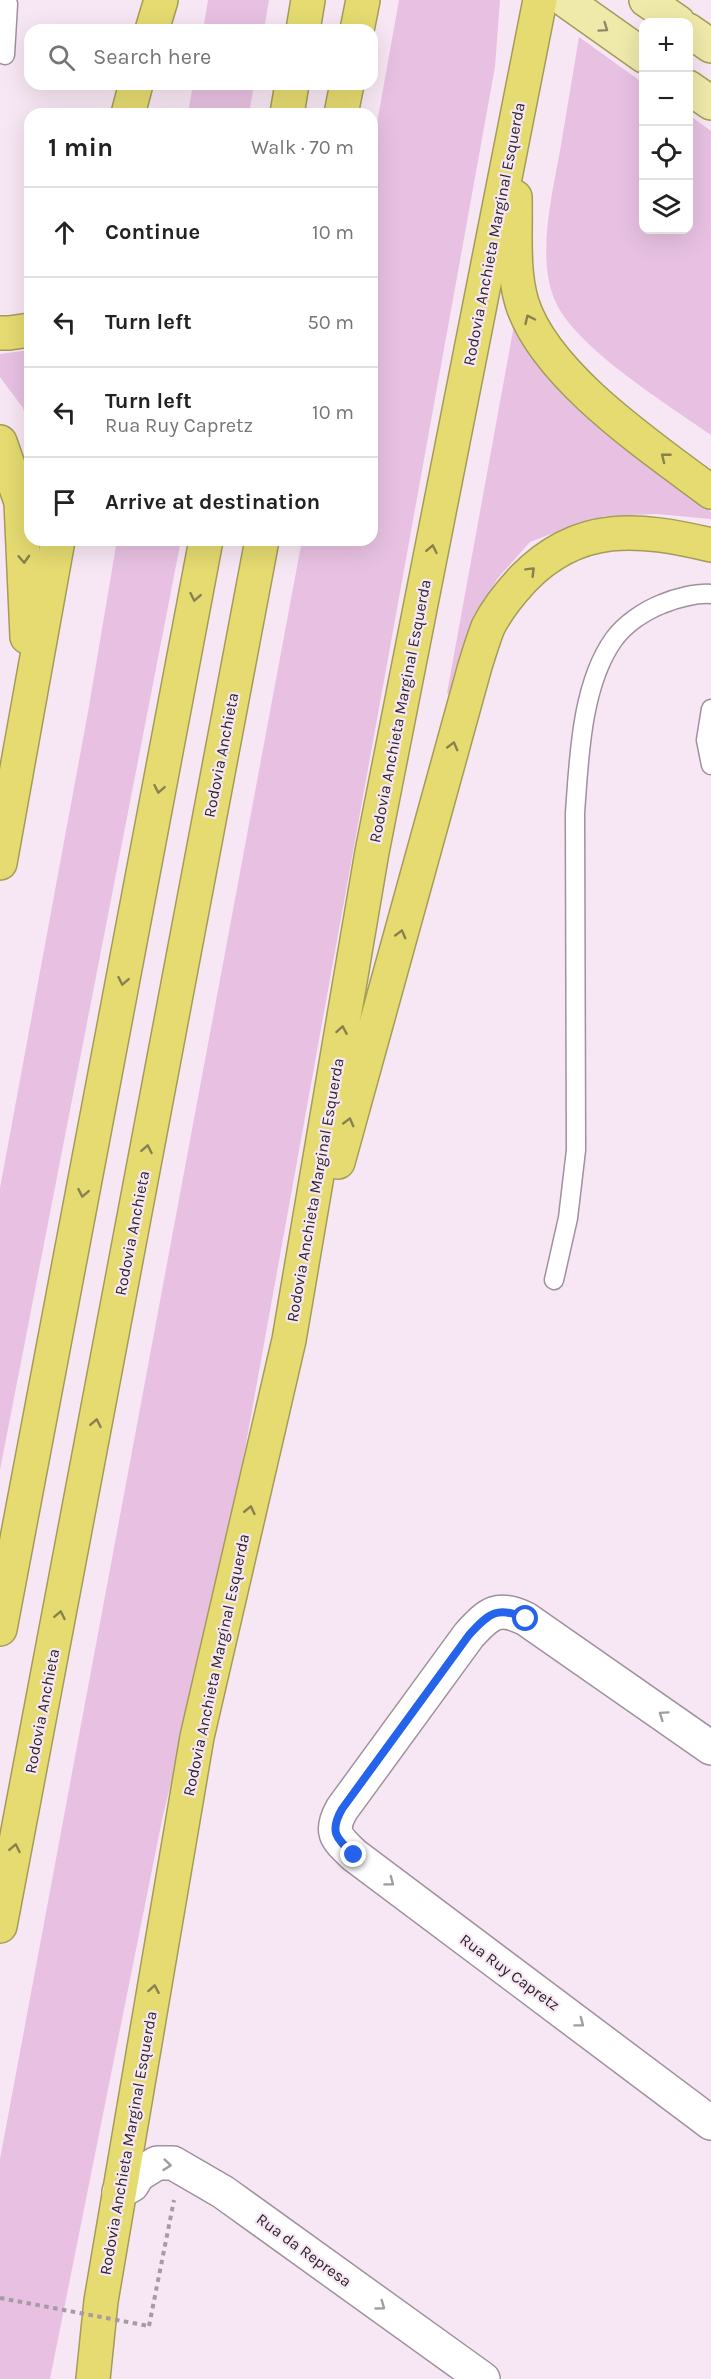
<!DOCTYPE html>
<html lang="en">
<head>
<meta charset="utf-8">
<style>
  :root { --surface:#fff; --page:#f6f6f6; --text:#222; --muted:#767676; --line:#e0e0e0 }
  body { margin:0; font-family:Karla,sans-serif; background:var(--page); color:var(--text) }
  .controls { position:absolute; right:18px; top:18px; display:grid; overflow:hidden; border-radius:12px; box-shadow:0 6px 24px #0002 }
  .controls button { width:54px; height:54px; display:grid; place-items:center; padding:0; border:0; border-bottom:2px solid var(--line); background:var(--surface); color:var(--text); font:30px sans-serif }
  .stop { position:absolute; width:18px; height:18px; margin:-14px; border:4px solid #2563eb; border-radius:50%; background:#fff }
  .stop.end { background:#2563eb; border-color:#fff; box-shadow:0 2px 6px #0008 }
  .list { margin:0; padding:0; list-style:none }
  h2 { display:flex; justify-content:space-between; align-items:center; height:78px; margin:0; padding:0 24px; font-size:26px }
  h2 small { font-size:20px; font-weight:400; color:var(--muted) }
  .list li { display:grid; grid-template-columns:39px 1fr auto; gap:18px; align-items:center; box-sizing:border-box; height:90px; padding:0 24px; border-top:2px solid var(--line) }
  .list b { display:block; font-size:22px; white-space:nowrap }
  .list p { margin:0; font-size:20px; white-space:nowrap; color:var(--muted) }
  .list em { font-size:20px; font-style:normal; color:var(--muted) }
  .icon { flex:none; width:33px; height:33px; fill:none; stroke:currentColor; stroke-width:2; stroke-linecap:round; stroke-linejoin:round }
  .map { position:relative; flex:none; width:711px; height:2379px; overflow:hidden }
  .search { position:absolute; background:var(--surface); box-shadow:0 6px 24px #0002; left:24px; top:24px; width:354px; height:66px; display:flex; align-items:center; gap:15px; box-sizing:border-box; padding:0 21px; border-radius:18px; color:var(--muted); font-size:22px }
  .panel { position:absolute; background:var(--surface); box-shadow:0 6px 24px #0002; left:24px; top:108px; width:354px; height:438px; border-radius:18px }
  .map>svg:first-child { display:block }
  .grass { fill:#e8c1e2 }
  .lines { fill:none; stroke-linecap:round; stroke-linejoin:round }
  .lane-casing { stroke:#9f919d; stroke-width:21 }
  .street-casing { stroke:#9f919d; stroke-width:36 }
  .primary-casing { stroke:#a49c58; stroke-width:36 }
  .highway-casing { stroke:#a49c58; stroke-width:36 }
  .path { stroke:#a69aa4; stroke-width:4; stroke-dasharray:4.5 4.5; stroke-linecap:butt }
  .lane { stroke:#fff; stroke-width:18 }
  .street { stroke:#fff; stroke-width:33 }
  .primary { stroke:#efe9aa; stroke-width:33 }
  .highway { stroke:#e5db71; stroke-width:33 }
  .path-bridge { stroke:#a69aa4; stroke-width:4; stroke-dasharray:4.5 4.5; stroke-linecap:butt }
  .oneway { stroke:#8e886a }
  .oneway2 { stroke:#88804e }
  .oneway3 { stroke:#a09da0 }
  .route { stroke:#2563eb; stroke-width:8 }
  .labels { text-anchor:middle; dominant-baseline:central; stroke-width:4.5; stroke-linejoin:round; paint-order:stroke }
  .street-label { font-size:16px; fill:#2c262b; stroke:#f7e7f4 }
</style>
</head>
<body>
<div class="map">
<svg width="711" height="2379" viewBox="0 0 711 2379">
  <rect width="100%" height="100%" fill="#f7e7f4"/>
  <g class="grass">
    <polygon points="208,0 269,0 264,30 203,30"/>
    <polygon points="399,0 500,0 495,67 245,1449 217,1592 162,1820 50,2379 0,2379 0,2159 302,540 372,540 372,151"/>
    <path d="M579,37L643,83L644,230H688L689,115L711,131V435C667,404 579,350 556,303C535,258 553,192 561,145C567,109 573,73 579,37Z"/>
    <polygon points="193,84 254,84 249,114 188,114"/>
    <polygon points="516,314 711,512 711,519 656,514 605,516 577,524 530,542 497,579 475,621 454,698 447,693"/>
    <polygon points="30,350 30,434 23,408 0,377 0,354"/>
    <polygon points="117,540 181,540 0,1470 0,1188 88,712"/>
  </g>
  <g class="lines">
    <defs>
      <g id="lane">
        <polyline points="5,55 8,4 5,0"/>
        <polyline points="711,709 706,740 711,765"/>
        <path d="M554,1280L568,1218L576,1150L575,813C579,759 581,685 614,639C625,624 644,611 662,604C676,598 696,593 711,594"/>
      </g>
      <g id="street">
        <path d="M711,1748L526,1619C498,1605 489,1613 469,1635L342,1809C329,1832 336,1838 354,1855L711,2123"/>
        <polyline points="119,2192 132,2185 138,2175 157,2163 173,2163 223,2192 483,2379"/>
      </g>
      <g id="primary">
        <polyline points="565,0 644,56"/>
        <polyline points="646,0 678,22"/>
        <polyline points="688,30 711,46"/>
        <polyline points="688,87 711,103"/>
      </g>
      <g id="highway">
        <polyline points="152,30 161,0"/>
        <polyline points="303,30 308,0"/>
        <polyline points="357,30 363,0"/>
        <polyline points="128,114 136,84"/>
        <polyline points="287,114 292,84"/>
        <polyline points="341,114 347,84"/>
        <path d="M515,197C516,232 512,270 522,303C545,376 651,447 711,492"/>
        <polyline points="0,333 9,333 30,330"/>
        <polyline points="0,442 21,502 27,637"/>
        <polyline points="0,863 58,540"/>
        <path d="M338,1162L475,666C479,653 483,640 488,627C497,609 510,593 523,579C579,521 639,528 711,545"/>
        <polyline points="0,1629 206,540"/>
        <polyline points="0,1926 262,540"/>
        <polyline points="93,2379 101,2301 197,1737 289,1340 372,852 540,0"/>
      </g>
    </defs>
    <use href="#lane" class="lane-casing"/>
    <use href="#street" class="street-casing"/>
    <use href="#primary" class="primary-casing"/>
    <use href="#highway" class="highway-casing"/>
    <polyline class="path" points="149,2326 174,2200"/>
    <use href="#lane" class="lane"/>
    <use href="#street" class="street"/>
    <use href="#primary" class="primary"/>
    <use href="#highway" class="highway"/>
    <polyline class="path-bridge" points="0,2298 149,2326"/>
  </g>
  <defs><path id="oneway-chevron" d="M-2-3.5L2.5 0L-2 3.5" fill="none" stroke-width="1.6" stroke-linecap="round" stroke-linejoin="round" transform="scale(1.5)"/></defs>
  <use class="oneway" href="#oneway-chevron" transform="translate(604 28) rotate(35)"/>
  <g class="oneway2">
    <use href="#oneway-chevron" transform="translate(529 319) rotate(-115)"/>
    <use href="#oneway-chevron" transform="translate(665 457) rotate(-142)"/>
    <use href="#oneway-chevron" transform="translate(432 549) rotate(-79)"/>
    <use href="#oneway-chevron" transform="translate(24 559) rotate(87)"/>
    <use href="#oneway-chevron" transform="translate(531 571) rotate(-45)"/>
    <use href="#oneway-chevron" transform="translate(195 597) rotate(101)"/>
    <use href="#oneway-chevron" transform="translate(453 746) rotate(-75)"/>
    <use href="#oneway-chevron" transform="translate(159 789) rotate(101)"/>
    <use href="#oneway-chevron" transform="translate(401 934) rotate(-75)"/>
    <use href="#oneway-chevron" transform="translate(123 981) rotate(101)"/>
    <use href="#oneway-chevron" transform="translate(342 1030) rotate(-80)"/>
    <use href="#oneway-chevron" transform="translate(349 1122) rotate(-75)"/>
    <use href="#oneway-chevron" transform="translate(147 1149) rotate(-79)"/>
    <use href="#oneway-chevron" transform="translate(83 1193) rotate(101)"/>
    <use href="#oneway-chevron" transform="translate(96 1423) rotate(-79)"/>
    <use href="#oneway-chevron" transform="translate(250 1510) rotate(-77)"/>
    <use href="#oneway-chevron" transform="translate(60 1615) rotate(-79)"/>
    <use href="#oneway-chevron" transform="translate(15 1848) rotate(-79)"/>
    <use href="#oneway-chevron" transform="translate(154 1989) rotate(-80)"/>
  </g>
  <g class="oneway3">
    <use href="#oneway-chevron" transform="translate(663 1715) rotate(-145)"/>
    <use href="#oneway-chevron" transform="translate(390 1882) rotate(37)"/>
    <use href="#oneway-chevron" transform="translate(580 2023) rotate(37)"/>
    <use href="#oneway-chevron" transform="translate(167 2165) rotate(6)"/>
    <use href="#oneway-chevron" transform="translate(381 2306) rotate(36)"/>
  </g>
  <g class="lines">
    <path class="route" d="M354,1855C336,1838 329,1832 342,1809L469,1635C489,1613 498,1605 526,1619"/>
  </g>
  <g class="labels">
    <g class="street-label">
      <text transform="translate(494 234) rotate(-79)">Rodovia Anchieta Marginal Esquerda</text>
      <text transform="translate(400 711) rotate(-79)">Rodovia Anchieta Marginal Esquerda</text>
      <text transform="translate(221 755) rotate(-79)">Rodovia Anchieta</text>
      <text transform="translate(315 1190) rotate(-80)">Rodovia Anchieta Marginal Esquerda</text>
      <text transform="translate(132 1233) rotate(-79)">Rodovia Anchieta</text>
      <text transform="translate(216 1665) rotate(-78)">Rodovia Anchieta Marginal Esquerda</text>
      <text transform="translate(42 1711) rotate(-79)">Rodovia Anchieta</text>
      <text transform="translate(510 1972) rotate(36)">Rua Ruy Capretz</text>
      <text transform="translate(128 2143) rotate(-80)">Rodovia Anchieta Marginal Esquerda</text>
      <text transform="translate(304 2250) rotate(36)">Rua da Represa</text>
    </g>
  </g>
</svg>
<div class="controls">
<button>+</button>
<button>−</button>
<button><svg class="icon" aria-label="locate" viewBox="0 0 24 24"><circle cx="12" cy="12" r="6"/><path d="M12 2v4M12 18v4M2 12h4M18 12h4"/></svg></button>
<button><svg class="icon" aria-label="layers" viewBox="0 0 24 24"><path d="M12 4l9 5-9 5-9-5zM3 14l9 5 9-5"/></svg></button>
</div>
<div class="stop" style="left:526px;top:1619px"></div>
<div class="stop end" style="left:354px;top:1855px"></div>
<div class="search"><svg class="icon" aria-label="search" viewBox="0 0 24 24"><circle cx="10" cy="10" r="6"/><path d="M15 15l6 6"/></svg>Search here</div>
<section class="panel">
<h2>1 min<small>Walk · 70 m</small></h2>
<ul class="list">
<li><svg class="icon" aria-label="ahead" viewBox="0 0 24 24"><path d="M12 20V5M6 11l6-6 6 6"/></svg><div><b>Continue</b></div><em>10 m</em></li>
<li><svg class="icon" aria-label="left" viewBox="0 0 24 24"><path d="M17 20v-9H6M10 6l-5 5 5 5"/></svg><div><b>Turn left</b></div><em>50 m</em></li>
<li><svg class="icon" aria-label="left" viewBox="0 0 24 24"><path d="M17 20v-9H6M10 6l-5 5 5 5"/></svg><div><b>Turn left</b><p>Rua Ruy Capretz</p></div><em>10 m</em></li>
<li><svg class="icon" aria-label="arrive" viewBox="0 0 24 24"><path d="M6 21V4h12l-3 4 3 4H6"/></svg><div><b>Arrive at destination</b></div></li>
</ul>
</section>
</div>
</body>
</html>
